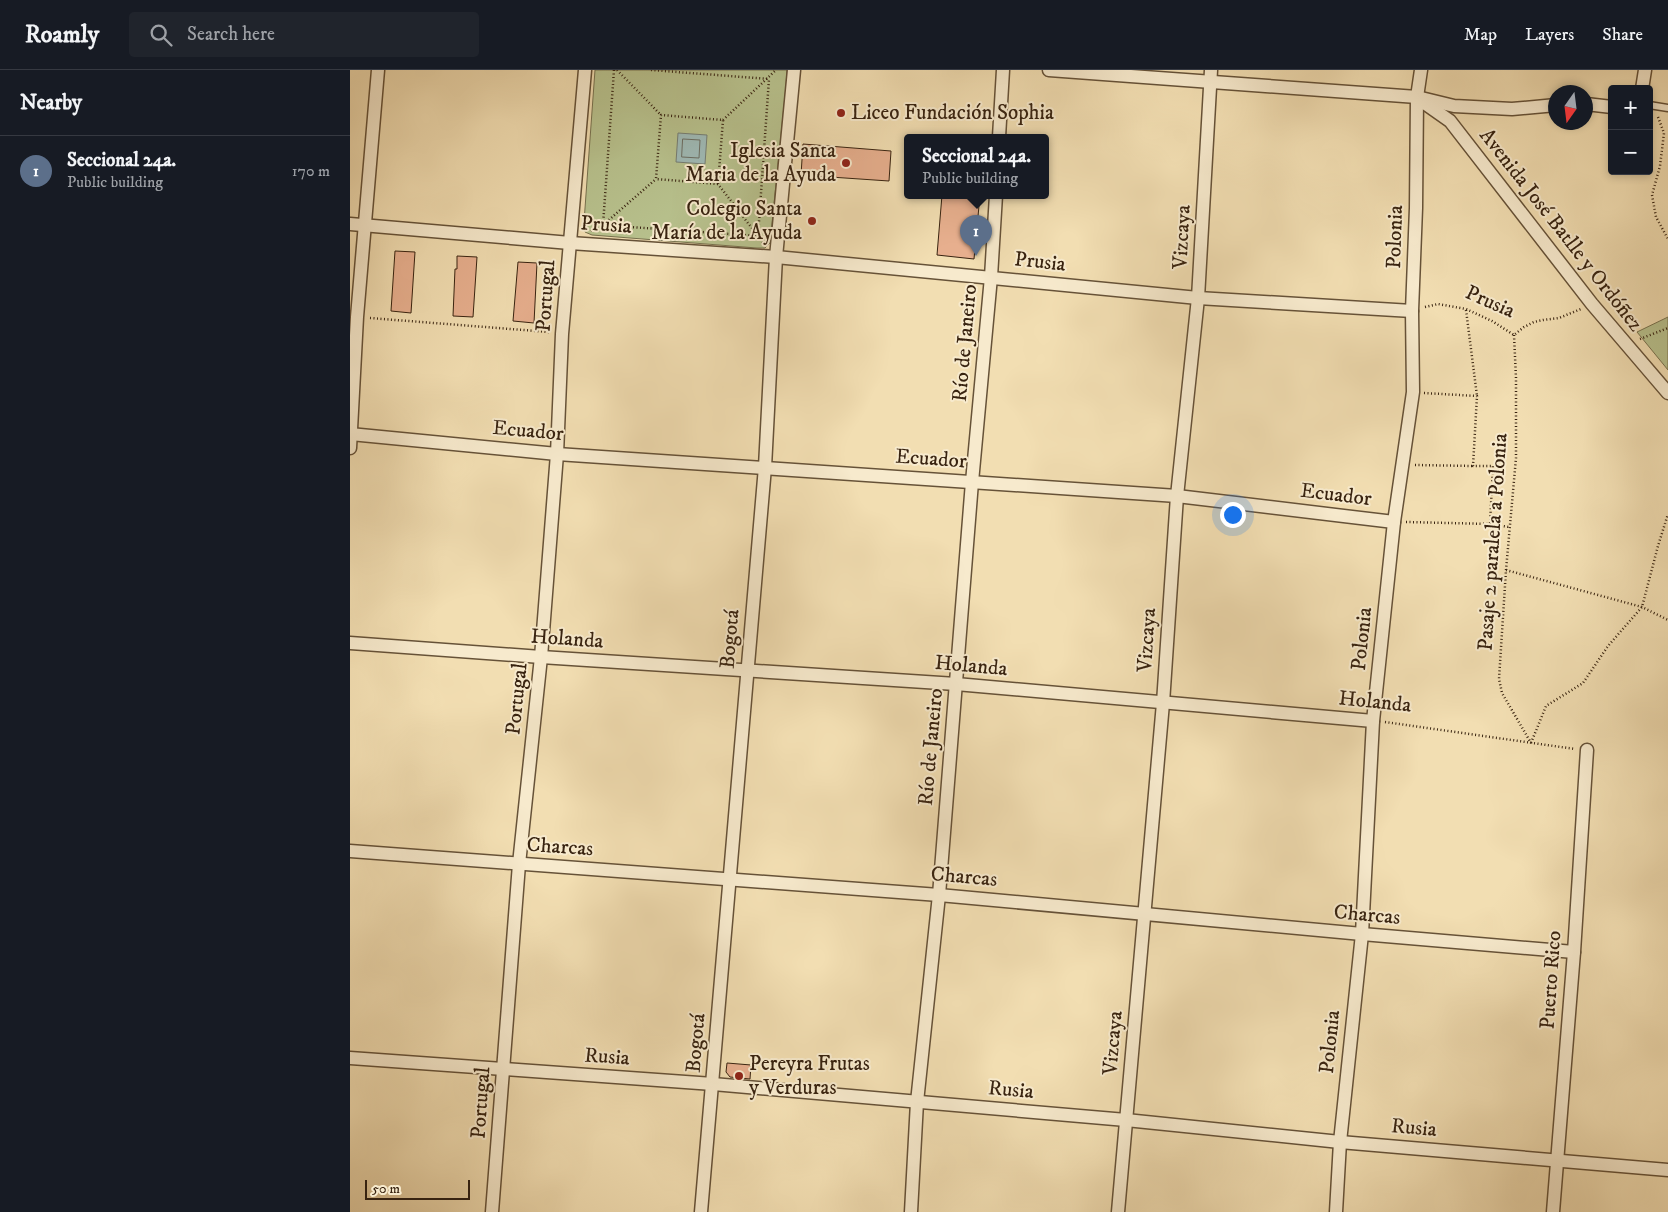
<!DOCTYPE html>
<html lang="en">
<head>
<meta charset="utf-8">
<style>
  :root { --surface:#171b24; --page:#20242c; --text:#f1f3f6; --muted:#9ea1a6; --line:#363941; --accent:#c59692 }
  body { margin:0; font-family:"IM FELL DW Pica",serif; background:var(--page); color:var(--text) }
  .controls { position:absolute; right:15px; top:15px; display:grid; overflow:hidden; border-radius:5px; box-shadow:0 2px 8px #0003 }
  .controls button { width:45px; height:45px; display:grid; place-items:center; padding:0; border:0; border-bottom:1px solid var(--line); background:var(--surface); color:var(--text); font:25px sans-serif }
  .compass { position:absolute; left:1198px; top:15px; width:45px; height:45px; border-radius:50%; background:var(--surface); box-shadow:0 2px 8px #0003; rotate:194deg }
  .scale { position:absolute; left:15px; bottom:12px; width:105px; box-sizing:border-box; padding-left:5px; border:2px solid #382310; border-top:0; font-size:14px; line-height:18px; white-space:nowrap; color:#382310; -webkit-text-stroke:4px #f7eacd; paint-order:stroke }
  .you { position:absolute; left:882px; top:444px; width:18px; height:18px; margin:-12px; border:4px solid #fff; border-radius:50%; background:#1a73e8; box-shadow:0 0 0 8px #1a73e833 }
  .badge { display:grid; place-items:center; width:32px; height:32px; border-radius:50%; background:var(--accent); color:#fff; font-size:16px; font-weight:700 }
  .pin { position:absolute; translate:-50% -41px; filter:drop-shadow(0 1px 2px #0008) }
  .pin::after { content:''; position:absolute; top:26px; width:18px; height:15px; background:inherit; clip-path:polygon(0 0,100% 0,50% 100%) }
  .popup { position:absolute; left:554px; top:64px; width:145px; height:65px; box-sizing:border-box; display:grid; place-content:center; border-radius:5px; background:var(--surface); filter:drop-shadow(0 1px 4px #0005); font-size:16px; white-space:nowrap; color:var(--muted) }
  .popup b { font-size:19px; color:var(--text) }
  .popup::after { content:''; position:absolute; left:50%; top:100%; margin-left:-10px; border:10px solid transparent; border-top-color:var(--surface) }
  .list { margin:0; padding:0; list-style:none }
  h2 { display:flex; justify-content:space-between; align-items:center; height:65px; margin:0; padding:0 20px; font-size:21px }
  h2 small { font-size:16px; font-weight:400; color:var(--muted) }
  .list li { display:grid; grid-template-columns:32px 1fr auto; gap:15px; align-items:center; box-sizing:border-box; height:70px; padding:0 20px; border-top:1px solid var(--line) }
  .list b { display:block; font-size:19px; white-space:nowrap }
  .list p { margin:0; font-size:16px; white-space:nowrap; color:var(--muted) }
  .list em { font-size:16px; font-style:normal; color:var(--muted) }
  .icon { flex:none; width:28px; height:28px; fill:none; stroke:currentColor; stroke-width:2; stroke-linecap:round; stroke-linejoin:round }
  .map { position:relative; flex:none; width:1318px; height:1142px; overflow:hidden }
  header { display:flex; align-items:center; gap:30px; box-sizing:border-box; height:70px; padding:0 25px; background:var(--surface); border-bottom:1px solid var(--line) }
  header strong { font-size:24px }
  nav { display:flex; gap:28px; margin-inline-start:auto; font-size:18px }
  .search { width:350px; height:45px; background:var(--page); display:flex; align-items:center; gap:12px; box-sizing:border-box; padding:0 18px; border-radius:5px; color:var(--muted); font-size:19px }
  main { display:flex }
  aside { flex:1; background:var(--surface) }
  .map>svg:first-child { display:block }
  .green { fill:#b8c28e; stroke:#78724f }
  .water { fill:#9fbab6; stroke:#767e74 }
  .lines { fill:none; stroke-linecap:round; stroke-linejoin:round }
  .shore { stroke:#6c6e63; stroke-width:1 }
  .building { fill:#e7af8e; stroke:#382310 }
  .lane-casing { stroke:#665238; stroke-width:9 }
  .street-casing { stroke:#665238; stroke-width:15 }
  .path { stroke:#382310; stroke-width:2.5; stroke-dasharray:1 2.5; stroke-linecap:butt }
  .lane { stroke:#f7eacd; stroke-width:6 }
  .street { stroke:#f7eacd; stroke-width:12 }
  .poi-dot { fill:#8f2418; stroke:#f7eacd; stroke-width:2 }
  .labels { text-anchor:middle; dominant-baseline:central; stroke-width:4; stroke-linejoin:round; paint-order:stroke }
  .poi-label { font-size:21px; fill:#382310; stroke:#f7eacd; text-anchor:start }
  .street-label { font-size:21px; fill:#382310; stroke:#f7eacd }
</style>
</head>
<body>
<header>
<strong>Roamly</strong>
<div class="search"><svg class="icon" aria-label="search" viewBox="0 0 24 24"><circle cx="10" cy="10" r="6"/><path d="M15 15l6 6"/></svg>Search here</div>
<nav><a>Map</a><a>Layers</a><a>Share</a></nav>
</header>
<main>
<aside>
<h2>Nearby<small></small></h2>
<ul class="list">
<li><span class="badge" style="background:#5c6f8a">1</span><div><b>Seccional 24a.</b><p>Public building</p></div><em>170 m</em></li>
</ul>
</aside>
<div class="map">
<svg width="1318" height="1142" viewBox="0 0 1318 1142">
  <rect width="100%" height="100%" fill="#f2deb2"/>
  <filter id="stains"><feTurbulence type="fractalNoise" baseFrequency=".004" numOctaves="4"/><feColorMatrix values="0 0 0 0 .2 0 0 0 0 .09 0 0 0 0 .02 0 0 0 .5 -.17"/></filter>
  <radialGradient id="worn" r=".72"><stop offset=".6" stop-color="#630" stop-opacity="0"/><stop offset="1" stop-color="#630" stop-opacity=".3"/></radialGradient>
  <g class="green">
    <polygon points="245,0 437,0 436,16 420,173 415,178 407,178 242,165 235,162 234,152"/>
    <polygon points="1318,247 1318,300 1287,262"/>
  </g>
  <polygon class="water" points="328,63 357,65 355,94 326,92"/>
  <g class="lines">
    <polygon class="shore" points="333,69 350,70 349,88 332,87"/>
  </g>
  <g class="building">
    <polygon points="453,74 541,81 539,111 451,105"/>
    <polygon points="592,125 630,125 624,189 587,185"/>
    <polygon points="45,181 65,182 61,243 41,241"/>
    <polygon points="107,186 127,187 123,247 103,246 105,199 107,199"/>
    <polygon points="168,192 187,193 184,253 163,251"/>
    <polygon points="377,993 401,995 400,1009 380,1007 376,1002"/>
  </g>
  <g class="lines">
    <defs>
      <polyline id="lane" points="1299,35 1318,38"/>
      <g id="street">
        <polyline points="699,0 1067,27 1104,36 1162,39 1206,35"/>
        <polyline points="1292,19 1295,0"/>
        <polyline points="1073,32 1100,51 1242,234 1318,323"/>
        <polyline points="1236,34 1262,37"/>
        <polyline points="649,67 653,0"/>
        <polyline points="0,154 220,173 426,187 848,228 1062,241"/>
        <polyline points="0,364 207,384 827,426 1044,452"/>
        <polyline points="0,378 7,247 28,0"/>
        <polyline points="0,573 191,587 606,614 1023,651"/>
        <polyline points="0,781 589,825 1012,864 1224,882"/>
        <polyline points="0,988 363,1014 776,1050 990,1072 1318,1100"/>
        <polyline points="142,1142 169,794 191,587 207,384 212,264 235,0"/>
        <polyline points="351,1142 415,397 426,187 444,0"/>
        <polyline points="561,1142 567,1032 589,825 622,412 641,207 646,125"/>
        <polyline points="768,1142 813,633 827,426 848,228 861,0"/>
        <polyline points="986,1142 990,1072 1012,864 1023,651 1044,452 1063,322 1062,241 1066,138 1067,27 1071,0"/>
        <polyline points="1203,1142 1224,882 1237,680"/>
      </g>
    </defs>
    <use href="#lane" class="lane-casing"/>
    <use href="#street" class="street-casing"/>
    <g class="path">
      <polyline points="264,0 253,155 408,166 419,9"/>
      <polyline points="267,0 311,45"/>
      <polyline points="301,0 419,9"/>
      <polyline points="1308,47 1314,63 1310,96 1302,125 1306,147 1318,169"/>
      <polyline points="373,50 426,0"/>
      <polyline points="368,114 306,109 311,45 373,50 368,114 414,174"/>
      <polyline points="241,161 253,155 306,109"/>
      <polyline points="1075,237 1088,234 1116,239 1142,251 1164,265 1174,257 1184,252 1193,250 1209,248 1231,239"/>
      <polyline points="1116,240 1127,326"/>
      <polyline points="20,248 199,262"/>
      <polyline points="1164,265 1166,308 1166,388 1156,500 1149,609 1152,623 1181,673"/>
      <polyline points="1290,269 1318,258"/>
      <polyline points="1074,323 1127,326 1123,396 1143,396 1140,454"/>
      <polyline points="1065,395 1123,396"/>
      <polyline points="1056,452 1140,454 1159,457"/>
      <polyline points="1156,500 1292,537 1318,550"/>
      <polyline points="1035,652 1225,679"/>
      <polyline points="1181,673 1196,636 1233,613 1258,576 1292,537 1308,476 1318,444"/>
    </g>
    <use href="#lane" class="lane"/>
    <use href="#street" class="street"/>
  </g>
  <g class="poi-dot">
    <circle cx="491" cy="43" r="5"/>
    <circle cx="496" cy="93" r="5"/>
    <circle cx="462" cy="151" r="5"/>
    <circle cx="389" cy="1006" r="5"/>
  </g>
  <g class="labels">
    <g class="poi-label">
      <text x="501" y="43">Liceo Fundación Sophia</text>
      <text x="486" y="81" text-anchor="end">Iglesia Santa<tspan x="486" dy="24">Maria de la Ayuda</tspan></text>
      <text x="452" y="139" text-anchor="end">Colegio Santa<tspan x="452" dy="24">María de la Ayuda</tspan></text>
      <text x="399" y="994">Pereyra Frutas<tspan x="399" dy="24">y Verduras</tspan></text>
    </g>
    <g class="street-label">
      <text transform="translate(256 155) rotate(4)">Prusia</text>
      <text transform="translate(1211 160) rotate(52)">Avenida José Batlle y Ordóñez</text>
      <text transform="translate(832 167) rotate(-87)">Vizcaya</text>
      <text transform="translate(1045 167) rotate(-88)">Polonia</text>
      <text transform="translate(690 192) rotate(6)">Prusia</text>
      <text transform="translate(196 226) rotate(-86)">Portugal</text>
      <text transform="translate(1140 232) rotate(24)">Prusia</text>
      <text transform="translate(615 273) rotate(-85)">Río de Janeiro</text>
      <text transform="translate(178 361) rotate(5)">Ecuador</text>
      <text transform="translate(581 389) rotate(4)">Ecuador</text>
      <text transform="translate(986 425) rotate(7)">Ecuador</text>
      <text transform="translate(1143 472) rotate(-86)">Pasaje 2 paralela a Polonia</text>
      <text transform="translate(217 569) rotate(4)">Holanda</text>
      <text transform="translate(380 569) rotate(-85)">Bogotá</text>
      <text transform="translate(1012 569) rotate(-84)">Polonia</text>
      <text transform="translate(797 570) rotate(-86)">Vizcaya</text>
      <text transform="translate(621 596) rotate(5)">Holanda</text>
      <text transform="translate(167 629) rotate(-84)">Portugal</text>
      <text transform="translate(1025 632) rotate(6)">Holanda</text>
      <text transform="translate(581 677) rotate(-85)">Río de Janeiro</text>
      <text transform="translate(210 777) rotate(4)">Charcas</text>
      <text transform="translate(614 807) rotate(5)">Charcas</text>
      <text transform="translate(1017 845) rotate(5)">Charcas</text>
      <text transform="translate(1201 910) rotate(-86)">Puerto Rico</text>
      <text transform="translate(980 972) rotate(-84)">Polonia</text>
      <text transform="translate(346 973) rotate(-85)">Bogotá</text>
      <text transform="translate(763 973) rotate(-85)">Vizcaya</text>
      <text transform="translate(257 987) rotate(4)">Rusia</text>
      <text transform="translate(661 1020) rotate(5)">Rusia</text>
      <text transform="translate(131 1033) rotate(-86)">Portugal</text>
      <text transform="translate(1064 1058) rotate(5)">Rusia</text>
    </g>
  </g>
  <rect width="100%" height="100%" filter="url(#stains)"/>
  <rect width="100%" height="100%" fill="url(#worn)"/>
</svg>
<div class="controls">
<button>+</button>
<button>−</button>
</div>
<svg class="compass" viewBox="-18 -18 36 36"><path d="M0-13l5 13h-10z" fill="#e53935"/><path d="M0 13l5-13h-10z" fill="#9ea1a6"/></svg>
<div class="scale">50 m</div>
<div class="you"></div>
<div class="pin badge" style="left:626px;top:186px;background:#5c6f8a">1</div>
<div class="popup"><b>Seccional 24a.</b>Public building</div>
</div>
</main>
</body>
</html>
